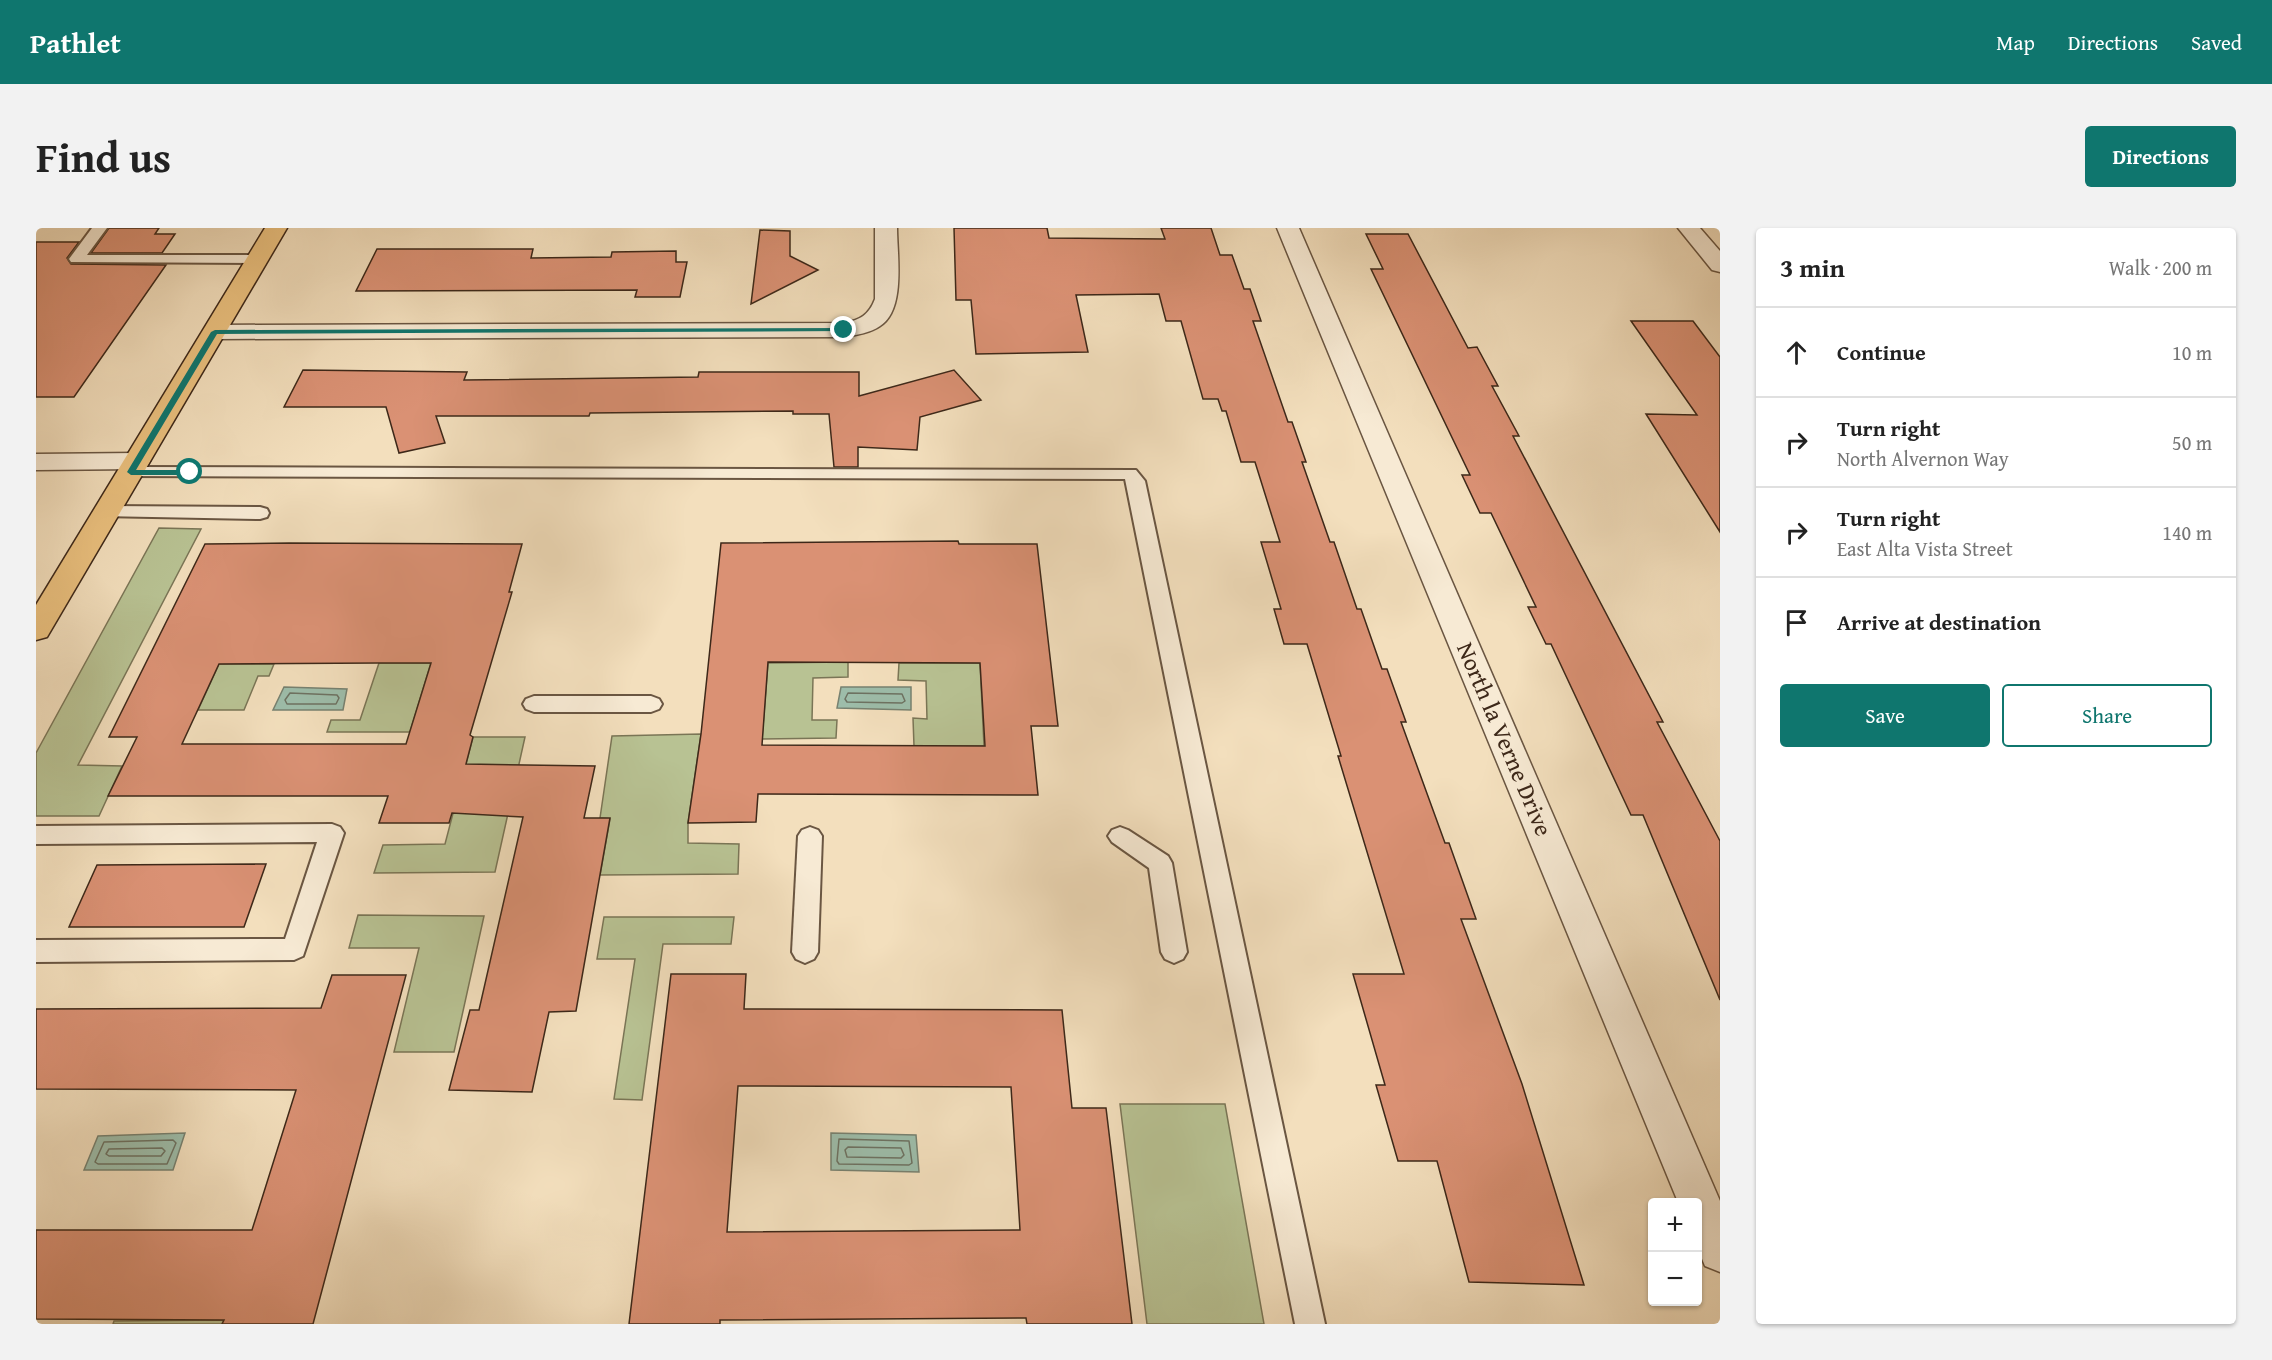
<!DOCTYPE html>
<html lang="en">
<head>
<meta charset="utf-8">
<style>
  :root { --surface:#fff; --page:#f2f2f2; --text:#222; --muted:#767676; --line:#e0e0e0; --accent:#0f766e }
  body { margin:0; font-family:"Gentium Book Plus",serif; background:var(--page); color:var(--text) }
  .controls { position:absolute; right:18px; bottom:18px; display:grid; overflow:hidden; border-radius:6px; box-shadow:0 2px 4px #0004 }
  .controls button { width:54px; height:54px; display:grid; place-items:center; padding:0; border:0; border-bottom:2px solid var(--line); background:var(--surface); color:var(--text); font:30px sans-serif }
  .stop { position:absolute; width:18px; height:18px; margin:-14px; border:4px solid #0f766e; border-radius:50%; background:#fff }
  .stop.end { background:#0f766e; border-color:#fff; box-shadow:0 2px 6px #0008 }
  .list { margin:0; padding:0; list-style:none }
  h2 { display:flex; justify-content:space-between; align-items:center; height:78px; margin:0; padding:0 24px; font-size:26px }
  h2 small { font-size:20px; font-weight:400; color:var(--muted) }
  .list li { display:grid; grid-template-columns:39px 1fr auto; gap:18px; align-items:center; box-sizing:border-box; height:90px; padding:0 24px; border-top:2px solid var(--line) }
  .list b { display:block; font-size:22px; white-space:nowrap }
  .list p { margin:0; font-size:20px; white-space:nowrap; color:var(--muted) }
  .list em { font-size:20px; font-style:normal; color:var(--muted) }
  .actions { display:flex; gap:12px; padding:18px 24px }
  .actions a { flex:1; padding:14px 0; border:2px solid var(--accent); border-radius:6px; text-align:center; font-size:21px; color:var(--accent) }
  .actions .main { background:var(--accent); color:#fff }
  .icon { flex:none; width:33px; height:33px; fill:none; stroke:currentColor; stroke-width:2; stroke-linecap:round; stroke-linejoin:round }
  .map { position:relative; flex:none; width:1684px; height:1096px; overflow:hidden; border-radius:6px }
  header { display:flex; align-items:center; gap:36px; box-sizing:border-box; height:84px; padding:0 30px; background:var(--accent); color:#fff }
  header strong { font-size:28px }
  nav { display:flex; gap:33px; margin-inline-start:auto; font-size:21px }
  .intro { display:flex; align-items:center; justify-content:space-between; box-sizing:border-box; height:144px; padding:0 36px }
  h1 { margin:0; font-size:42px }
  .button { padding:15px 27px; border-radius:6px; background:var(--accent); color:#fff; font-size:21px; font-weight:700 }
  main { display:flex; gap:36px; padding:0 36px }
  aside { flex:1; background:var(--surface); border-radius:6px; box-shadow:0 2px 4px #0004 }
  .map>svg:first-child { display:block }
  .green { fill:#b8c293; stroke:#7a7556; stroke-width:1.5 }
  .water { fill:#9dbdaa; stroke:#778170; stroke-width:1.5 }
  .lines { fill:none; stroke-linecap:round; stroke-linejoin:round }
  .shore { stroke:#6d7262; stroke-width:1.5 }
  .building { fill:#da9174; stroke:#3d2819; stroke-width:1.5; fill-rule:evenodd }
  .service-casing { stroke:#6a5642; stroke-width:4 }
  .minor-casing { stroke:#6a5642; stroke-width:3 }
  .primary-casing { stroke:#3d2819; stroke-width:3 }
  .service { fill:#f7ead4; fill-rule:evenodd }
  .minor { fill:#f7ead4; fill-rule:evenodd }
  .primary { fill:#eac07e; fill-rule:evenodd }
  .route { fill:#0f766e }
  .labels { text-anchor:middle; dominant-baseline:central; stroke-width:4.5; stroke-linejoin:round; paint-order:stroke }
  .street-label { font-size:24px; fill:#3d2819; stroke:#f7ead4 }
</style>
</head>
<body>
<header>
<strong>Pathlet</strong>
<nav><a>Map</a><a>Directions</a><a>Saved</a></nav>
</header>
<div class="intro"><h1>Find us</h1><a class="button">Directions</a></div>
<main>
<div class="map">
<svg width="1684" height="1096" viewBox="0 0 1684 1096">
  <rect width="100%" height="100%" fill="#f3dfbd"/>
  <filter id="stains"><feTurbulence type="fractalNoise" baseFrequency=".00333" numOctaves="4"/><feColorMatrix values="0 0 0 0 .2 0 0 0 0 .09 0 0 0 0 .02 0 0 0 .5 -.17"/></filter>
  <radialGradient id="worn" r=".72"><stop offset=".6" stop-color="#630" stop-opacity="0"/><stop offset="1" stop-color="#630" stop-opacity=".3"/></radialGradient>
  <g class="green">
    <polygon points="123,300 165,301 42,537 86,538 63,588 0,588 0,525"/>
    <polygon points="812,434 812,449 777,450 776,492 801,492 800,510 726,511 732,435"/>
    <polygon points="343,435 395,435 374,504 291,504 295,492 324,492"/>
    <polygon points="863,435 944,435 948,518 878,518 877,490 891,491 890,453 862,452"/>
    <polygon points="183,436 238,436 233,448 222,448 208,482 162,482"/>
    <polygon points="665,506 652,595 652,615 703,616 702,646 564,647 574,591 564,590 576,508"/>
    <polygon points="437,509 489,509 459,644 338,645 347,617 409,616"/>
    <polygon points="322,687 448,688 418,824 358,824 383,720 313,720"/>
    <polygon points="568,689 698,689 695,716 627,716 606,872 578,871 599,731 561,731"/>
    <polygon points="1084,876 1189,876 1228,1096 1111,1096"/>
    <polygon points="188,1092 186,1096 77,1096 78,1093"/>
  </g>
  <g class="water">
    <polygon points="248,459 311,461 307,482 237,482"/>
    <polygon points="805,459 875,459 875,482 801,480"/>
    <polygon points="149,905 137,942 48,942 62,908"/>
    <polygon points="795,905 880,907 883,944 795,942"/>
  </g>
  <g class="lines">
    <g class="shore">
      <polygon points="254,465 301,467 303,470 300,476 251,476 249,472"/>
      <polygon points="812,465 866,466 869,473 866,475 811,474 809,471"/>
      <polygon points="803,911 873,913 876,935 873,937 803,936 801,933"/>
      <polygon points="137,912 140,915 131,936 62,936 59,934 68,914"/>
      <polygon points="812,919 865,920 868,927 865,930 811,929 809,922"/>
      <polygon points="126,920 129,923 125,928 73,928 70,926 73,921"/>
    </g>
  </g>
  <g class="building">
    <polygon points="73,0 123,0 119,6 139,6 126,25 55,25"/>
    <polygon points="918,0 1011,0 1013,10 1129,11 1125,0 1175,0 1184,27 1196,27 1208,61 1214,61 1225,93 1217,93 1252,194 1256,194 1270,234 1266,234 1294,314 1298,314 1321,381 1325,381 1346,441 1351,441 1370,494 1365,494 1409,615 1413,615 1440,691 1425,691 1486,856 1548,1057 1433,1054 1401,933 1362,933 1340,857 1349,857 1317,746 1368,746 1302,528 1305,528 1271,416 1248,416 1238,381 1245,381 1225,314 1244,314 1219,234 1205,234 1190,183 1186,183 1182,171 1167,171 1145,93 1130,93 1123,66 1040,67 1052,124 940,126 935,72 920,72"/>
    <polygon points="724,2 754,3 754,28 782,42 715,76"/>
    <polygon points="1330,6 1372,6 1432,120 1441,119 1462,158 1456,158 1483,208 1477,208 1627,494 1621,494 1684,613 1684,772 1607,587 1595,587 1515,416 1510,416 1492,379 1500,379 1455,285 1444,285 1426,247 1434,247 1335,41 1347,41"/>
    <polygon points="0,14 43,14 31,30 35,36 130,37 38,169 0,169"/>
    <polygon points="341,21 497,21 495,30 575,29 576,24 640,23 640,34 651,34 644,69 599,69 601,62 320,63"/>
    <polygon points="1595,93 1657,93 1684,129 1684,304 1610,186 1661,187"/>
    <polygon points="267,142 431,144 428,152 662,149 663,144 823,144 823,168 918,142 945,172 884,189 881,222 822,219 822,239 798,239 793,186 757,186 757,183 554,185 553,188 400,188 409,215 363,225 350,179 248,179"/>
    <path d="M922,313L923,316H1001L1022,498H995L1002,567L722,566L720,594L652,595L665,506L685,315ZM732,434L944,435L949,518L726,517Z"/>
    <path d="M253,315L486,316L473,364H476L434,507L437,509L430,536L559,538L548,590H574L540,783L513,784L496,864L413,862L434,782H443L487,589L416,585L413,595H343L352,568H72L101,509H73L169,316ZM343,435H395L370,516H146L183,436Z"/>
    <polygon points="230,636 208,699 33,699 61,637"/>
    <path d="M635,746H710L708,781L1026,782L1036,880H1070L1096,1096H991L990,1090L684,1092V1096H593ZM702,858L975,859L984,1002L691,1004Z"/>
    <polygon points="296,747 370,747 277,1096 186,1096 188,1092 0,1091 0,1002 216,1002 260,862 0,861 0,781 285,780"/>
  </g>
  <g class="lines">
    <defs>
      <g id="service">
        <polygon points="56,0 71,0 51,27 222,27 229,31 222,35 35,34 33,31"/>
        <polygon points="95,239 1100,242 1109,253 1289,1096 1259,1096 1089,251 89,248 86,244 89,240"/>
        <polygon points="71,278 224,279 231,281 233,285 231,289 224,291 64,288 62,284 64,280"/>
        <polygon points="498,468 615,468 623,471 626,476 623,481 615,484 498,484 490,481 487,476 490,471"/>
        <polygon points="296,596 304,599 308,605 267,728 258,732 0,734 0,712 249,711 281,614 0,616 0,598"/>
        <polygon points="774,599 782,602 786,608 782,724 778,731 769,735 760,731 756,724 762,608 766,602"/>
        <polygon points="1084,599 1092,602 1132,628 1136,635 1151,724 1147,731 1138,735 1129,731 1125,724 1113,640 1076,614 1072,608 1076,602"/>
      </g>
      <g id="minor">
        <path d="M839,0H861C861,27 870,82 844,98C834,105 820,107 808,109L179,111L171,109L167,104L171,99L179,97L808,95C824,92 833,87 839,71Z"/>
        <polygon points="1241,0 1263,0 1684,973 1684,1044 1669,1038 1662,1021 1662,974 1642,974"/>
        <polygon points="1642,0 1664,0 1684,23 1684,44 1676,42"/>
        <polygon points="101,225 110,227 114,233 110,239 101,241 0,242 0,226"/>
      </g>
      <polygon id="primary" points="229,0 251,0 11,409 0,412 0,377"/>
    </defs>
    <use href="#service" class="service-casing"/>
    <use href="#minor" class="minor-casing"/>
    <use href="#primary" class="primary-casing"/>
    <use href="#service" class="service"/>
    <use href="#minor" class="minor"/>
    <use href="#primary" class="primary"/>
  </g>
  <polygon class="route" points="808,100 811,103 181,106 100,242 154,242 158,244 154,247 95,247 91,244 175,104 179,102"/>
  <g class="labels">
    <g class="street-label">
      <text transform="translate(1469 511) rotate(67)">North la Verne Drive</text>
    </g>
  </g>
  <rect width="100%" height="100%" filter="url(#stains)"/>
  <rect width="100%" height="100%" fill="url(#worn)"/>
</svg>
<div class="controls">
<button>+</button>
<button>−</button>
</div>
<div class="stop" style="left:154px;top:244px"></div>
<div class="stop end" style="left:808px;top:102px"></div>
</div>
<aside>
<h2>3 min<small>Walk · 200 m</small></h2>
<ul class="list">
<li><svg class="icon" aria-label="ahead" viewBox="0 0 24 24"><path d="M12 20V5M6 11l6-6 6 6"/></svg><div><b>Continue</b></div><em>10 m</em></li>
<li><svg class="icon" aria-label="right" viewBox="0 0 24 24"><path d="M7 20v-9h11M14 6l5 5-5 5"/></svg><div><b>Turn right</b><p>North Alvernon Way</p></div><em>50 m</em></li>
<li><svg class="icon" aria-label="right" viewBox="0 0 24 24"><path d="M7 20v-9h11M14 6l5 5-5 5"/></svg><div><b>Turn right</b><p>East Alta Vista Street</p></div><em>140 m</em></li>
<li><svg class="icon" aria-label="arrive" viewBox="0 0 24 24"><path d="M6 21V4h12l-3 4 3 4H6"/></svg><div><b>Arrive at destination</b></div></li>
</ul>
<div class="actions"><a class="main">Save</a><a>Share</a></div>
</aside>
</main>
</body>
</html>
